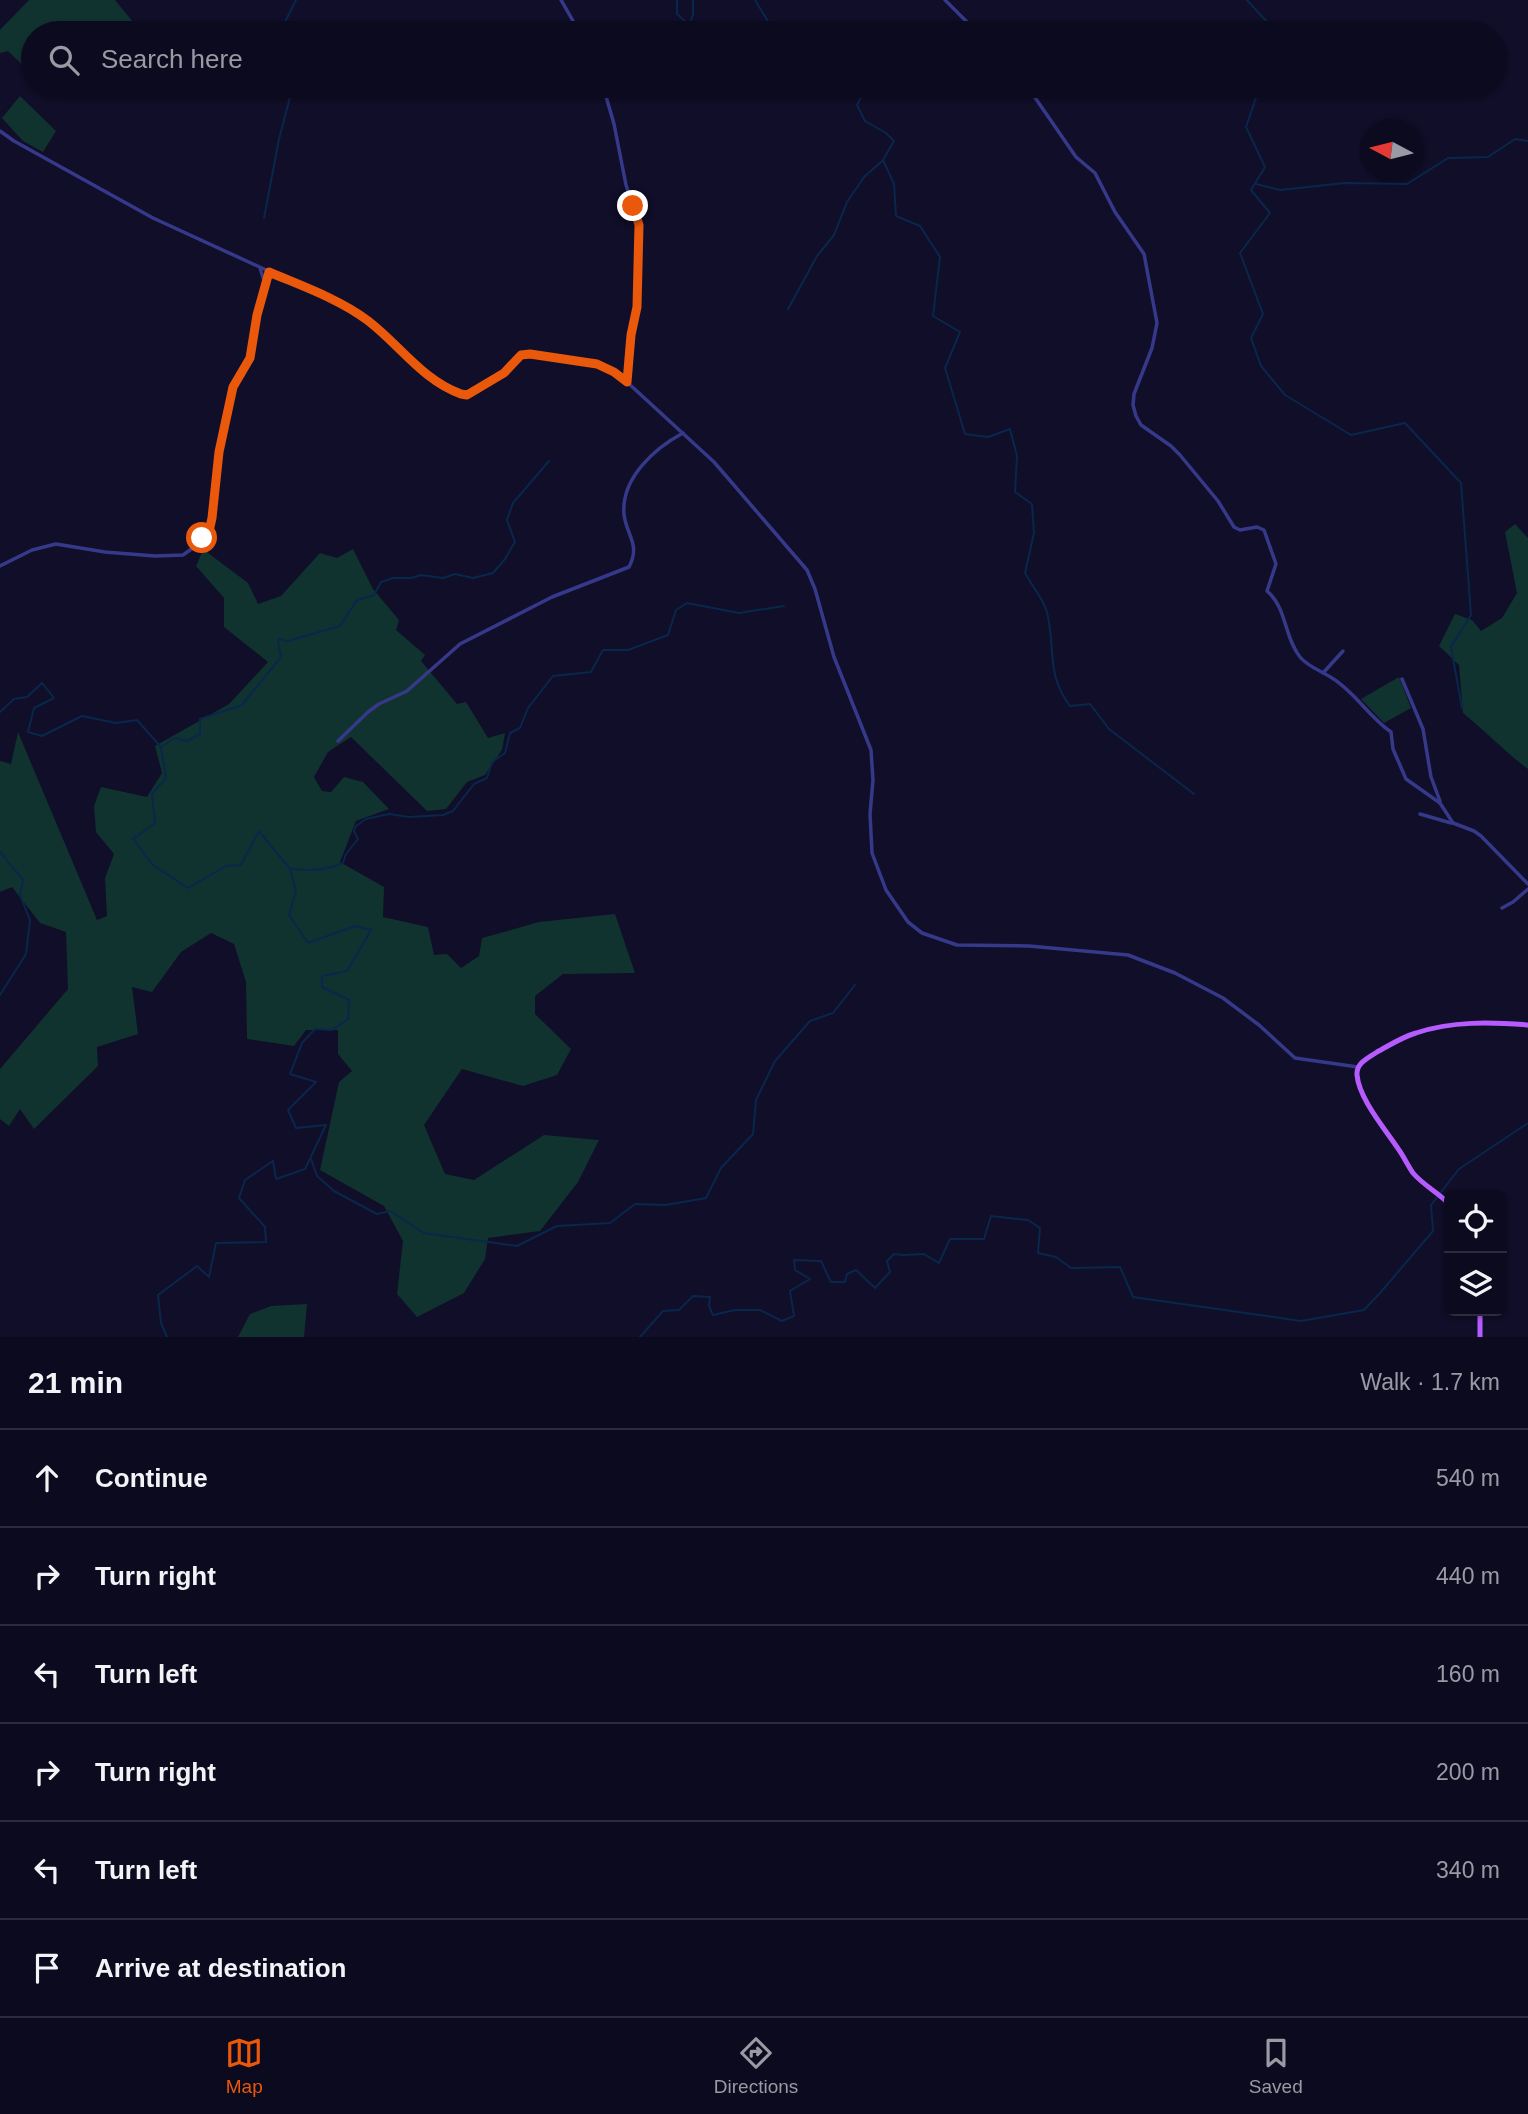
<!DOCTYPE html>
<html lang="en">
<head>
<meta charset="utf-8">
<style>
  :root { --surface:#0c0a1e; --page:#1a182b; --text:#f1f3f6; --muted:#9a9aa4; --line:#2c2b3c; --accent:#ea580c }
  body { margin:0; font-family:Helvetica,sans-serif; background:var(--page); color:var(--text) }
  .controls { position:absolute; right:21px; bottom:21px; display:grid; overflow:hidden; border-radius:10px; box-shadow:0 2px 5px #0004 }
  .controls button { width:63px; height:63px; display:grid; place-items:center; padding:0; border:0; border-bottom:2px solid var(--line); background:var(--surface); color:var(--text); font:35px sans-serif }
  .compass { position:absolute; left:1360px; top:119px; width:63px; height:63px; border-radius:50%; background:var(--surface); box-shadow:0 2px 5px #0004; rotate:277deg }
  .stop { position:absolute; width:21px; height:21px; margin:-16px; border:5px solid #ea580c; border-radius:50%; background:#fff }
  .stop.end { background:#ea580c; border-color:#fff; box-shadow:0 2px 7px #0008 }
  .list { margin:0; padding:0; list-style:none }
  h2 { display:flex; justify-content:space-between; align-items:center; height:91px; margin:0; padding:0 28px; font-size:30px }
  h2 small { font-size:23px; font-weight:400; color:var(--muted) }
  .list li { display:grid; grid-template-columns:46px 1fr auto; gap:21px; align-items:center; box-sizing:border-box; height:98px; padding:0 28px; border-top:2px solid var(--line) }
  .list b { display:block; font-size:26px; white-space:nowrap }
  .list em { font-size:23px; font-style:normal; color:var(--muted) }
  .icon { flex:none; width:38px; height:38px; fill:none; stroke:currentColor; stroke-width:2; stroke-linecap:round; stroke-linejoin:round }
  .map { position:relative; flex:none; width:1528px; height:1337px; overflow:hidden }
  .search { position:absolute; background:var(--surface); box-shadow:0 2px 5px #0004; left:21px; right:21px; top:21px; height:77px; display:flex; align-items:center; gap:18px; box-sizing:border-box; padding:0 24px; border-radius:38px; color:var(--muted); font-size:26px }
  .sheet { height:679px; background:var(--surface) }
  nav { display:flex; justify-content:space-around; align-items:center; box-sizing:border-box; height:98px; border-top:2px solid var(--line); background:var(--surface); font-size:19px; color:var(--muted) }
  nav a { display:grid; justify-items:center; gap:4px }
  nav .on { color:var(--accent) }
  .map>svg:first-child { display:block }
  .green { fill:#10332f }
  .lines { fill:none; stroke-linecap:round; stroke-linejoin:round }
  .stream { stroke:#09274c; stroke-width:2 }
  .minor { stroke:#36398a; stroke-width:3.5 }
  .major { stroke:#b65cff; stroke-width:5 }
  .route { stroke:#ea580c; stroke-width:9 }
</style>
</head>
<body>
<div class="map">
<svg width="1528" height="1337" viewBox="0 0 1528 1337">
  <rect width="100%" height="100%" fill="#100e28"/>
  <g class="green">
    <polygon points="29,0 115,0 142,33 33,33 33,75 8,51 0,53 0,30"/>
    <polygon points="20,96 56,131 43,152 23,141 2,118"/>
    <path d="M1515,524L1528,538V769C1505,752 1485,731 1463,713L1459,665L1439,646L1455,614L1472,620L1481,631L1502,618L1517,593L1505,532Z"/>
    <polygon points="207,541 208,553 248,583 258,604 281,596 320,553 337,558 353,549 373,589 399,620 396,630 425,655 421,661 457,704 466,702 488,738 505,733 502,750 485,775 467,782 446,809 427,811 351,737 328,752 314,777 322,791 331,792 344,777 363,782 389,809 356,821 340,862 384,887 383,917 428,927 434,955 447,954 461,968 479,956 482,938 539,922 615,914 635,973 563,974 535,996 535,1014 571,1049 557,1075 523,1086 462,1069 424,1125 445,1174 474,1180 544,1135 599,1140 578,1182 540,1231 488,1238 485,1259 464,1293 417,1317 397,1294 403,1241 384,1206 320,1170 339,1082 352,1071 338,1054 338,1030 306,1030 294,1046 247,1039 246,982 234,944 211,933 181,952 152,992 132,987 138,1034 97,1047 98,1066 34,1129 20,1109 9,1126 0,1119 0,1069 68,989 66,932 40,923 12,887 0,892 0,761 11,764 18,732 97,920 107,916 105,878 114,854 96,832 94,806 101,787 147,797 162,773 155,746 229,704 268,662 224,627 224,598 196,566"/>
    <polygon points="1399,677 1411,708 1384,723 1361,699"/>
    <polygon points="307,1304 304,1337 238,1337 250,1314 271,1306"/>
  </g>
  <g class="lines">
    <g class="stream">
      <polyline points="677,0 677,14 689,25 693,15 693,0"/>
      <polyline points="755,0 775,33"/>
      <polyline points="1247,0 1277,33"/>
      <polyline points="285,33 283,26 296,0"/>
      <path d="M867,86L857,105L865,121L886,133L894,141L883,160L894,184L896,216L920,226L940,257L933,316L960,332L945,368L965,434L988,437L1010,429L1017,456L1015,492L1032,504L1034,533L1025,573C1032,586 1046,602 1048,617C1055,651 1047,676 1070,706L1090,704L1109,729L1194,794"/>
      <polyline points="1260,86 1246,127 1265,167 1251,190 1270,213 1240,253 1263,314 1251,338 1261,366 1285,395 1351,435 1405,423 1461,483 1471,615 1451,647 1462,708"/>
      <polyline points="1256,184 1280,190 1345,183 1407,184 1448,158 1488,157 1515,139 1528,141"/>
      <polyline points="264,218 279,139 293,86"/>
      <polyline points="788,309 817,256 834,235 847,202 864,177 882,161"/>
      <polyline points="0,712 14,699 27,697 42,683 54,698 34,708 28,732 42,736 82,716 116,723 137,720 161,747 166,778 152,794 155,823 133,839 153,865 188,888 226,866 241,865 259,831 290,869 296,891 289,915 308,943 355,926 371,930 347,971 322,976 322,987 349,1000 348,1019 332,1030 315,1029 302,1043 290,1074 316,1082 288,1110 296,1128 326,1125 305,1169 276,1179 273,1161 245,1180 239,1198 265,1227 266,1242 216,1243 209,1277 197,1266 158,1295 161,1323 167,1337"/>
      <polyline points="161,747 175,738 187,741 200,734 200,719 242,705 281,657 278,642 279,639 288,641 340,626 357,600 374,595 381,582 393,578 411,578 421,575 443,578 455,574 473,578 493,573 505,559 515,542 507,520 513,503 549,461"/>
      <polyline points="0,852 23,880 20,895 30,920 26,954 0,995"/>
      <path d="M292,869C309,871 327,871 343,863L346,854L358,839L354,831L356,826L366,819L389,814L409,817L443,815L453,811L474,784L487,778L492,762L505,753L510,733L520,728L528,708L553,676L591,672L603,650H628L668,635L676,610L687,603L739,613L784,606"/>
      <polyline points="311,1159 317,1176 334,1191 377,1214 390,1211 424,1233 517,1246 557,1226 610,1223 635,1204 666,1205 706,1198 721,1168 753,1134 756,1100 775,1061 810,1021 833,1013 855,985"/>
      <polyline points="640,1337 663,1311 679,1310 693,1296 710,1297 709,1306 713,1315 735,1310 760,1310 782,1321 794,1316 790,1291 810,1279 795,1270 794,1260 821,1261 831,1282 845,1282 847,1274 856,1270 875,1288 890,1272 887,1261 894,1254 903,1255 924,1254 939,1263 950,1239 984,1239 991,1216 1028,1220 1040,1228 1038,1253 1056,1257 1071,1268 1120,1267 1133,1297 1301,1321 1364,1310 1380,1293 1433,1231 1431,1205 1459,1169 1528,1123"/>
    </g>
    <g class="minor">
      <polyline points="561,0 580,33"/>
      <polyline points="945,0 978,33"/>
      <polyline points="603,86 614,124 626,185 639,225 637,307 631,335 627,382"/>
      <path d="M1027,86L1076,157L1095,173L1115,212L1144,254L1157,323L1152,348L1134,394L1133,405L1136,416L1141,425L1171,446L1180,455L1218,501L1234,527L1240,530L1257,527L1264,530L1276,564L1267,591C1287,608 1284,637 1300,657C1308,667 1322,671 1332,678C1355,692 1369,717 1391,732L1393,749L1406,779L1440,803L1453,823L1474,831L1481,836L1528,884"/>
      <path d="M0,131L14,141L153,218L351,309C387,333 426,386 467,395L504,373L521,355L530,354L597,364L614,372L627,382L714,462L807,570L815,589L834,657L871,750L873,780L870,814L872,853L886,890L908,922L922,933L957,945L1029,946L1128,955L1175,973L1223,998L1259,1025L1295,1058L1358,1067"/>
      <polyline points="260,268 265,284"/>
      <polyline points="0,566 32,550 56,544 105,552 155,556 183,555 197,545 210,527 212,518 219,451 233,387 250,358 255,326 269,272"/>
      <polyline points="1323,673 1343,651"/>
      <polyline points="1402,679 1423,729 1431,777 1440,801"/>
      <path d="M338,741L368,712L379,704L407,691L460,644L552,597L629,567C641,544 626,535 624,514C621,478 655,448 683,433"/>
      <polyline points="1420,814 1451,823"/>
      <polyline points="1502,908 1513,902 1528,889"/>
    </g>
    <g class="major">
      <path d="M1449,1204C1438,1192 1424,1186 1413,1173C1408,1166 1404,1157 1399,1150C1386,1130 1359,1099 1357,1075C1356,1063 1368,1058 1377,1052C1390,1045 1402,1037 1416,1033C1452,1021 1490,1022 1528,1025"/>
      <polyline points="1480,1337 1480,1311"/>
    </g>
  </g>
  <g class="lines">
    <path class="route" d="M202,538L210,527L212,518L219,452L233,387L250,358L257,315L269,272C302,286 339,299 367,320C399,344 422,380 461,394L467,395L504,373L521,355L530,354L597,364L614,372L627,382L631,335L637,307L639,225L633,206"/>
  </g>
</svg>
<div class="controls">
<button><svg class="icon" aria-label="locate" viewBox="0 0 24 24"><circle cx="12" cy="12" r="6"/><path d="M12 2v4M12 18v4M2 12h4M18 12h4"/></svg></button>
<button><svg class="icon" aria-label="layers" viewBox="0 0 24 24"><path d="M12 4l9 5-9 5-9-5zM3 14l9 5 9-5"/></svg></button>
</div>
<svg class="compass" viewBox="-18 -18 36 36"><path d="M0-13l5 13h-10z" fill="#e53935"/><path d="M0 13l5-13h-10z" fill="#9a9aa4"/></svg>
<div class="stop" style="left:202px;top:538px"></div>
<div class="stop end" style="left:633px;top:206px"></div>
<div class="search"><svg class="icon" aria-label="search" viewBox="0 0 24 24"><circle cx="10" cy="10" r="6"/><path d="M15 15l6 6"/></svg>Search here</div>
</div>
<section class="sheet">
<h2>21 min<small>Walk · 1.7 km</small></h2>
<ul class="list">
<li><svg class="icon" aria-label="ahead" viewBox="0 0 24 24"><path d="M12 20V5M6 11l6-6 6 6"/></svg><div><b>Continue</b></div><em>540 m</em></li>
<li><svg class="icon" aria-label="right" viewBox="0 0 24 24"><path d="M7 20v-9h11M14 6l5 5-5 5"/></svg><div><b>Turn right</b></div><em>440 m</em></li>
<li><svg class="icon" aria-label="left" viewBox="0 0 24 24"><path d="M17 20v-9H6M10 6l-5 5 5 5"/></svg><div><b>Turn left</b></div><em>160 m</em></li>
<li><svg class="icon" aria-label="right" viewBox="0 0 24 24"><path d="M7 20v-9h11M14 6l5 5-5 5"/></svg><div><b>Turn right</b></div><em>200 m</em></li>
<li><svg class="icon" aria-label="left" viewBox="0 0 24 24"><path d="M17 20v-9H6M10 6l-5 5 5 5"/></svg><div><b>Turn left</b></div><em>340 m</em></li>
<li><svg class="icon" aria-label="arrive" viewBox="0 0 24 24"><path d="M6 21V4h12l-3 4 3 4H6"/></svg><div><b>Arrive at destination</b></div></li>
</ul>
</section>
<nav>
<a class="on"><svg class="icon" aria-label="map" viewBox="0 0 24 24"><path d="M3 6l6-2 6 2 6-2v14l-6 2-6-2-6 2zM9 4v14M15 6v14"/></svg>Map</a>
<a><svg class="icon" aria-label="directions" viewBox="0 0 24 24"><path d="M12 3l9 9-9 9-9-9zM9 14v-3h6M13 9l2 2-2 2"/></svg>Directions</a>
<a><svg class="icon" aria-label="saved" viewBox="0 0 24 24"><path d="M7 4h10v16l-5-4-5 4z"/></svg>Saved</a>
</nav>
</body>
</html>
